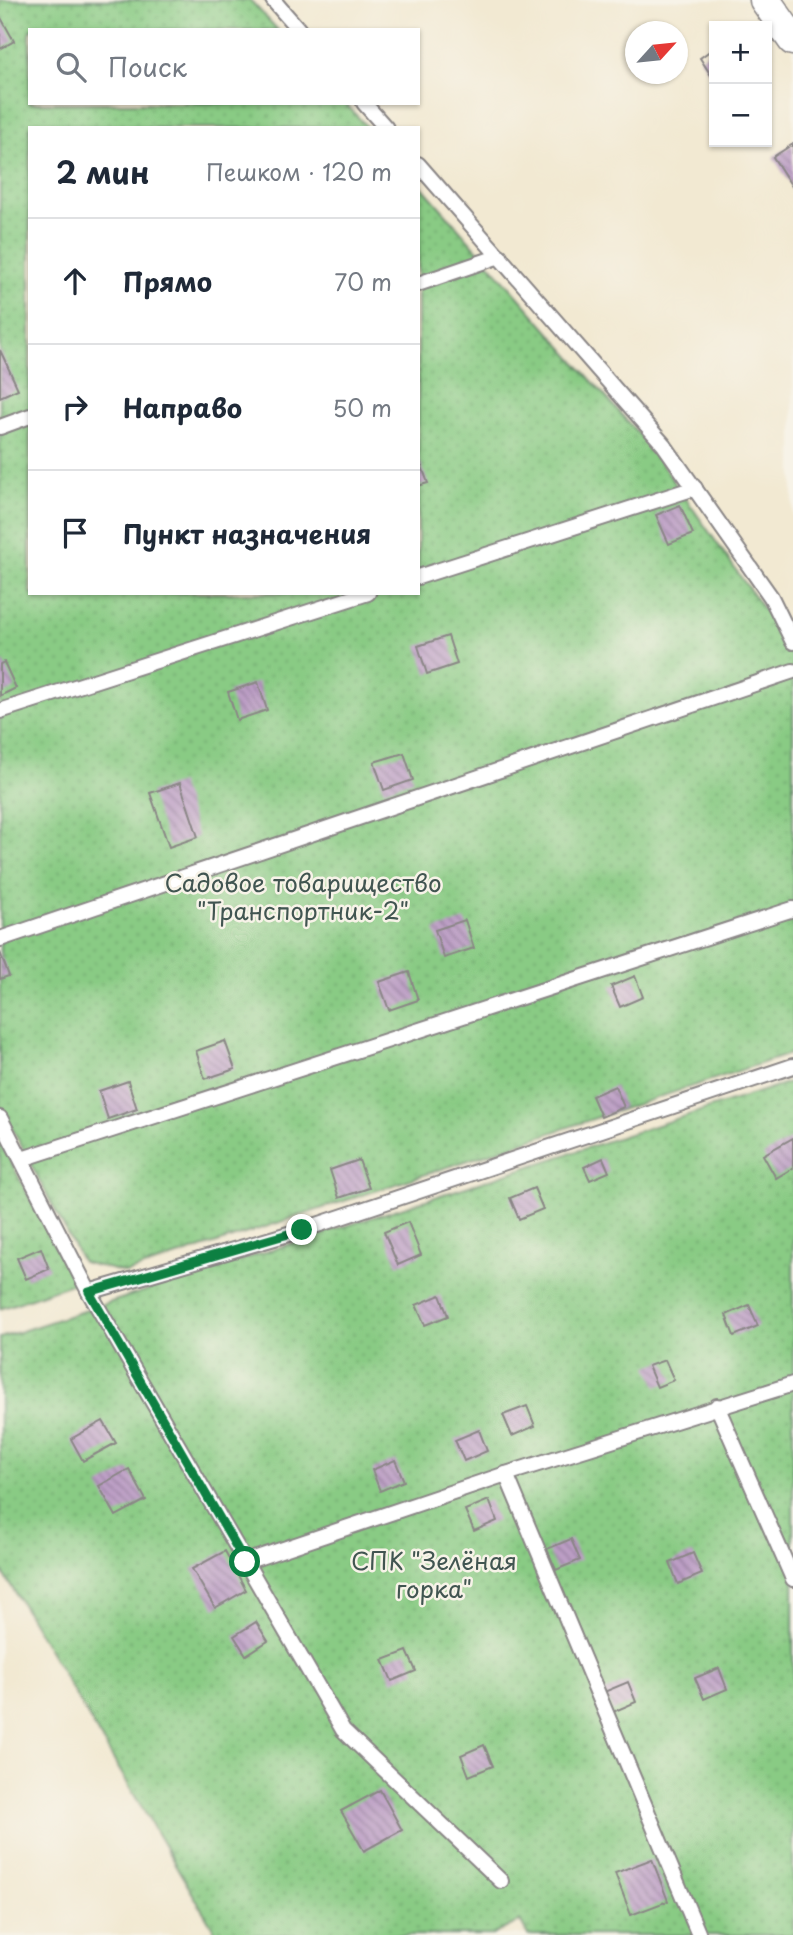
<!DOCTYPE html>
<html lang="ru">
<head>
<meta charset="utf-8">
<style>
  :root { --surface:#fff; --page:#f2f2f3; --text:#1f2937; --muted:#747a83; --line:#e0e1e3 }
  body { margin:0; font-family:"Playpen Sans",sans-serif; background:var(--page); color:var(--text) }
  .controls { position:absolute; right:21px; top:21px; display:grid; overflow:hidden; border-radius:0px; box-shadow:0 2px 5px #0004 }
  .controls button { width:63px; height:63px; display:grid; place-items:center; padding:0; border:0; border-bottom:2px solid var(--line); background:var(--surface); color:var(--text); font:35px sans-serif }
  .compass { position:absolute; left:625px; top:21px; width:63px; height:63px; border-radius:50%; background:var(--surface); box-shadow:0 2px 5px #0004; rotate:63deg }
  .stop { position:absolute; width:21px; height:21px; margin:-16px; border:5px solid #0b8043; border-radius:50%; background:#fff }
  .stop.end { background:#0b8043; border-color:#fff; box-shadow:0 2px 7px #0008 }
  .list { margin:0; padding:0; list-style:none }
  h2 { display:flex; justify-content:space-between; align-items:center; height:91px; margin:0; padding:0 28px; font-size:30px }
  h2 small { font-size:23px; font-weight:400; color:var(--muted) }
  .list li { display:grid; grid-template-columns:46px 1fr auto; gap:21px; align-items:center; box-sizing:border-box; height:126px; padding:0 28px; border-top:2px solid var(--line) }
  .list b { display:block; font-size:26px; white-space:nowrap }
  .list em { font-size:23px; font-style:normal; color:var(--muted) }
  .icon { flex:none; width:38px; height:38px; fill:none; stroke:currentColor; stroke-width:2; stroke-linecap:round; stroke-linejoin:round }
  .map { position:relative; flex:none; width:793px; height:1935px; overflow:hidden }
  .search { position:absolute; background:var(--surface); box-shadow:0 2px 5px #0004; left:28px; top:28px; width:392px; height:77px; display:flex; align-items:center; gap:18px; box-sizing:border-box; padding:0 24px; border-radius:0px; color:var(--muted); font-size:26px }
  .panel { position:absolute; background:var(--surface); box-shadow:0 2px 5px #0004; left:28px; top:126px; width:392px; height:469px; border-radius:0px }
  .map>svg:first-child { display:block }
  .garden { fill:url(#garden-dots); stroke:#567660; stroke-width:2 }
  .building { fill:url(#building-back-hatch) }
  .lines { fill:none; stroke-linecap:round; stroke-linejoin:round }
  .lane-casing { stroke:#8a8686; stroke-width:18 }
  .street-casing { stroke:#8a8686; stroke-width:33 }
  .lane { stroke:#fff; stroke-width:14 }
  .street { stroke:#fff; stroke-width:30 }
  .route { stroke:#0b8043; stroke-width:9 }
  .labels { text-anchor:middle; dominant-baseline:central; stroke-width:5; stroke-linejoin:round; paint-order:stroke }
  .park-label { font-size:24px; fill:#415551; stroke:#f7f3e8 }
</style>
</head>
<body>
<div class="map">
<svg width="793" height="1935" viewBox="0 0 793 1935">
  <defs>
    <pattern id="garden-dots" width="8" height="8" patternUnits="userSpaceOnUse" patternTransform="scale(1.75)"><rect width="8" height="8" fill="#89cb84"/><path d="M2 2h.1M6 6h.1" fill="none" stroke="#76ae73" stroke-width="1.8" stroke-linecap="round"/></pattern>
    <pattern id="building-back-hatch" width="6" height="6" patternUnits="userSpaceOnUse" patternTransform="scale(1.75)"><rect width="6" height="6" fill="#bc9ec5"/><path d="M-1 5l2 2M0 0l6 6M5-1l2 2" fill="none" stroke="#9880a1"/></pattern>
  </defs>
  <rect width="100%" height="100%" fill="#f7f3e8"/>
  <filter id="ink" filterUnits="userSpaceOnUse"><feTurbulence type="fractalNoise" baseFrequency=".0143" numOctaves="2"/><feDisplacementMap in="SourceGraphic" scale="14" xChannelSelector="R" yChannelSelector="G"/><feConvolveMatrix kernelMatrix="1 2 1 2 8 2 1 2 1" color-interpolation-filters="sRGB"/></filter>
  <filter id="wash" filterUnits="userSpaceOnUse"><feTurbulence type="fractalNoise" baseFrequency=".00686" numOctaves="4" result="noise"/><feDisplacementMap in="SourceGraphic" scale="28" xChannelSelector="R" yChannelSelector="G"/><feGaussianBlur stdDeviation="1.57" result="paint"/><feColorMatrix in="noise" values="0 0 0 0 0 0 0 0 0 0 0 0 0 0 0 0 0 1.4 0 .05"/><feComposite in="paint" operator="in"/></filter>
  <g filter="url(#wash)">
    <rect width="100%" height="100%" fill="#f2e9d2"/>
    <g class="garden">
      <polygon points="0,0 250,0 278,30 30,30 30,103 345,103 368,128 30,128 30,593 418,593 418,182 649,446 775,626 793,659 793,1053 126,1273 82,1262 0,1105"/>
      <polygon points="793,1081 793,1935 528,1935 520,1921 492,1935 217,1935 0,1567 0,1338"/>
      <polygon points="0,1141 74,1283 0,1309"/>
    </g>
    <g id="blocks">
      <g class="building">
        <polygon points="0,16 14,41 0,49"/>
        <polygon points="714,48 714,80 700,58"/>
        <polygon points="793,144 793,188 773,157"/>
        <polygon points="0,350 18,389 0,397"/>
        <polygon points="418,456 428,483 418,486"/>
        <polygon points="680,505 693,534 669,544 656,515"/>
        <polygon points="448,636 457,664 427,674 418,646"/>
        <polygon points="4,662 16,688 0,696 0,664"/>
        <polygon points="258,682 267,710 237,720 228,692"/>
        <polygon points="404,753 413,780 384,790 374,762"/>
        <polygon points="180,783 198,837 169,847 150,793"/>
        <polygon points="465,920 474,948 444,958 435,930"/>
        <polygon points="0,952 9,976 0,979"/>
        <polygon points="409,972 418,1000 389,1010 379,982"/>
        <polygon points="635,976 643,997 620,1007 611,986"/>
        <polygon points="225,1041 235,1069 205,1079 196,1051"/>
        <polygon points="128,1081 137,1109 108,1119 99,1091"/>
        <polygon points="615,1086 624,1107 601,1117 592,1096"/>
        <polygon points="793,1138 793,1168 776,1178 763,1155"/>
        <polygon points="603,1158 609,1172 590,1180 584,1167"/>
        <polygon points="359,1160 369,1188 339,1198 330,1170"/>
        <polygon points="534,1188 543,1209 519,1219 510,1198"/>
        <polygon points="408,1222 421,1255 398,1265 384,1232"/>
        <polygon points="41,1248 49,1269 26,1279 17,1258"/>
        <polygon points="440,1295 448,1316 425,1325 416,1305"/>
        <polygon points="749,1305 758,1326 734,1336 726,1315"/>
        <polygon points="665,1360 674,1380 657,1387 648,1366"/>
        <polygon points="527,1406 535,1426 512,1436 503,1415"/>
        <polygon points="103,1421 116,1443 83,1461 71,1439"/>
        <polygon points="479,1430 487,1451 464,1461 455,1440"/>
        <polygon points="395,1460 404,1481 380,1491 372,1470"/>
        <polygon points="129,1469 146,1500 116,1516 99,1486"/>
        <polygon points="489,1500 497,1521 474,1531 465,1510"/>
        <polygon points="571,1539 580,1560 556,1570 547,1549"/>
        <polygon points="225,1551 246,1590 215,1608 192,1569"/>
        <polygon points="693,1553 702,1574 678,1584 670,1563"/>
        <polygon points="256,1622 268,1641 246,1655 234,1636"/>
        <polygon points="407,1651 416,1671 392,1681 383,1660"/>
        <polygon points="719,1668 727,1689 704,1699 695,1678"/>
        <polygon points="628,1682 636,1702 613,1712 604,1692"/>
        <polygon points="484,1745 493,1766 469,1776 461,1755"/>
        <polygon points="380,1790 402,1830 364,1851 341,1811"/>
        <polygon points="652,1859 668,1901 631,1915 615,1873"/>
      </g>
    </g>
  </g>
  <g filter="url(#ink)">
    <use href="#blocks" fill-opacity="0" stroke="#8a8686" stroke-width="2"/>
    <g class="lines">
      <defs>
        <g id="lane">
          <polyline points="273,0 299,30"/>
          <polyline points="364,103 386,128"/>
          <polyline points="418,164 664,445 771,597 793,642"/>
          <polyline points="418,284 500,256"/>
          <polyline points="0,427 30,416"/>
          <polyline points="418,577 695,488"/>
          <polyline points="0,711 368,593"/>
          <polyline points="0,939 793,671"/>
          <polyline points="0,1118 89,1292 343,1730 501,1881"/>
          <polyline points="22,1159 793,909"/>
          <polyline points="89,1292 302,1230 793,1066"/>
          <polyline points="717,1406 793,1579"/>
          <polyline points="506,1474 699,1935"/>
          <polyline points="245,1562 506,1474 793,1384"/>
        </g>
        <polyline id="street" points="765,0 793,40"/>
      </defs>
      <use href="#lane" class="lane-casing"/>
      <use href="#street" class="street-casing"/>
      <use href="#lane" class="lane"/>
      <use href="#street" class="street"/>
    </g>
  </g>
  <g class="lines" filter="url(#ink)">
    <polyline class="route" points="245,1562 89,1292 302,1230"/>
  </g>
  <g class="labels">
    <g class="park-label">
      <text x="303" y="882">Садовое товарищество<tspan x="303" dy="28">"Транспортник-2"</tspan></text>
      <text x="434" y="1560">СПК "Зелёная<tspan x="434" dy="28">горка"</tspan></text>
    </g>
  </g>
</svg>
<div class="controls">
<button>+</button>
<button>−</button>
</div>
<svg class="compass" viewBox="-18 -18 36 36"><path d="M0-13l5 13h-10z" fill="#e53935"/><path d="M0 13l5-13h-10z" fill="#747a83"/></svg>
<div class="stop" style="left:245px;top:1562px"></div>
<div class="stop end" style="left:302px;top:1230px"></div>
<div class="search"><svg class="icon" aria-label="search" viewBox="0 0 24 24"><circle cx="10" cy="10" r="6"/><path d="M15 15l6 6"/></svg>Поиск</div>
<section class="panel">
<h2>2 мин<small>Пешком · 120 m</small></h2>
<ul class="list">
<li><svg class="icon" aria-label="ahead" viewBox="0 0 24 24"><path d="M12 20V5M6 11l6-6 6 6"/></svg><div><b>Прямо</b></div><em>70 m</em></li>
<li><svg class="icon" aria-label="right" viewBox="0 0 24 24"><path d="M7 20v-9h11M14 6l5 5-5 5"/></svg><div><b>Направо</b></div><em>50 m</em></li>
<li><svg class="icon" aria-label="arrive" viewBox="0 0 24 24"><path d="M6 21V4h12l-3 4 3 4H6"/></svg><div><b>Пункт назначения</b></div></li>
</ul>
</section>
</div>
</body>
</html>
